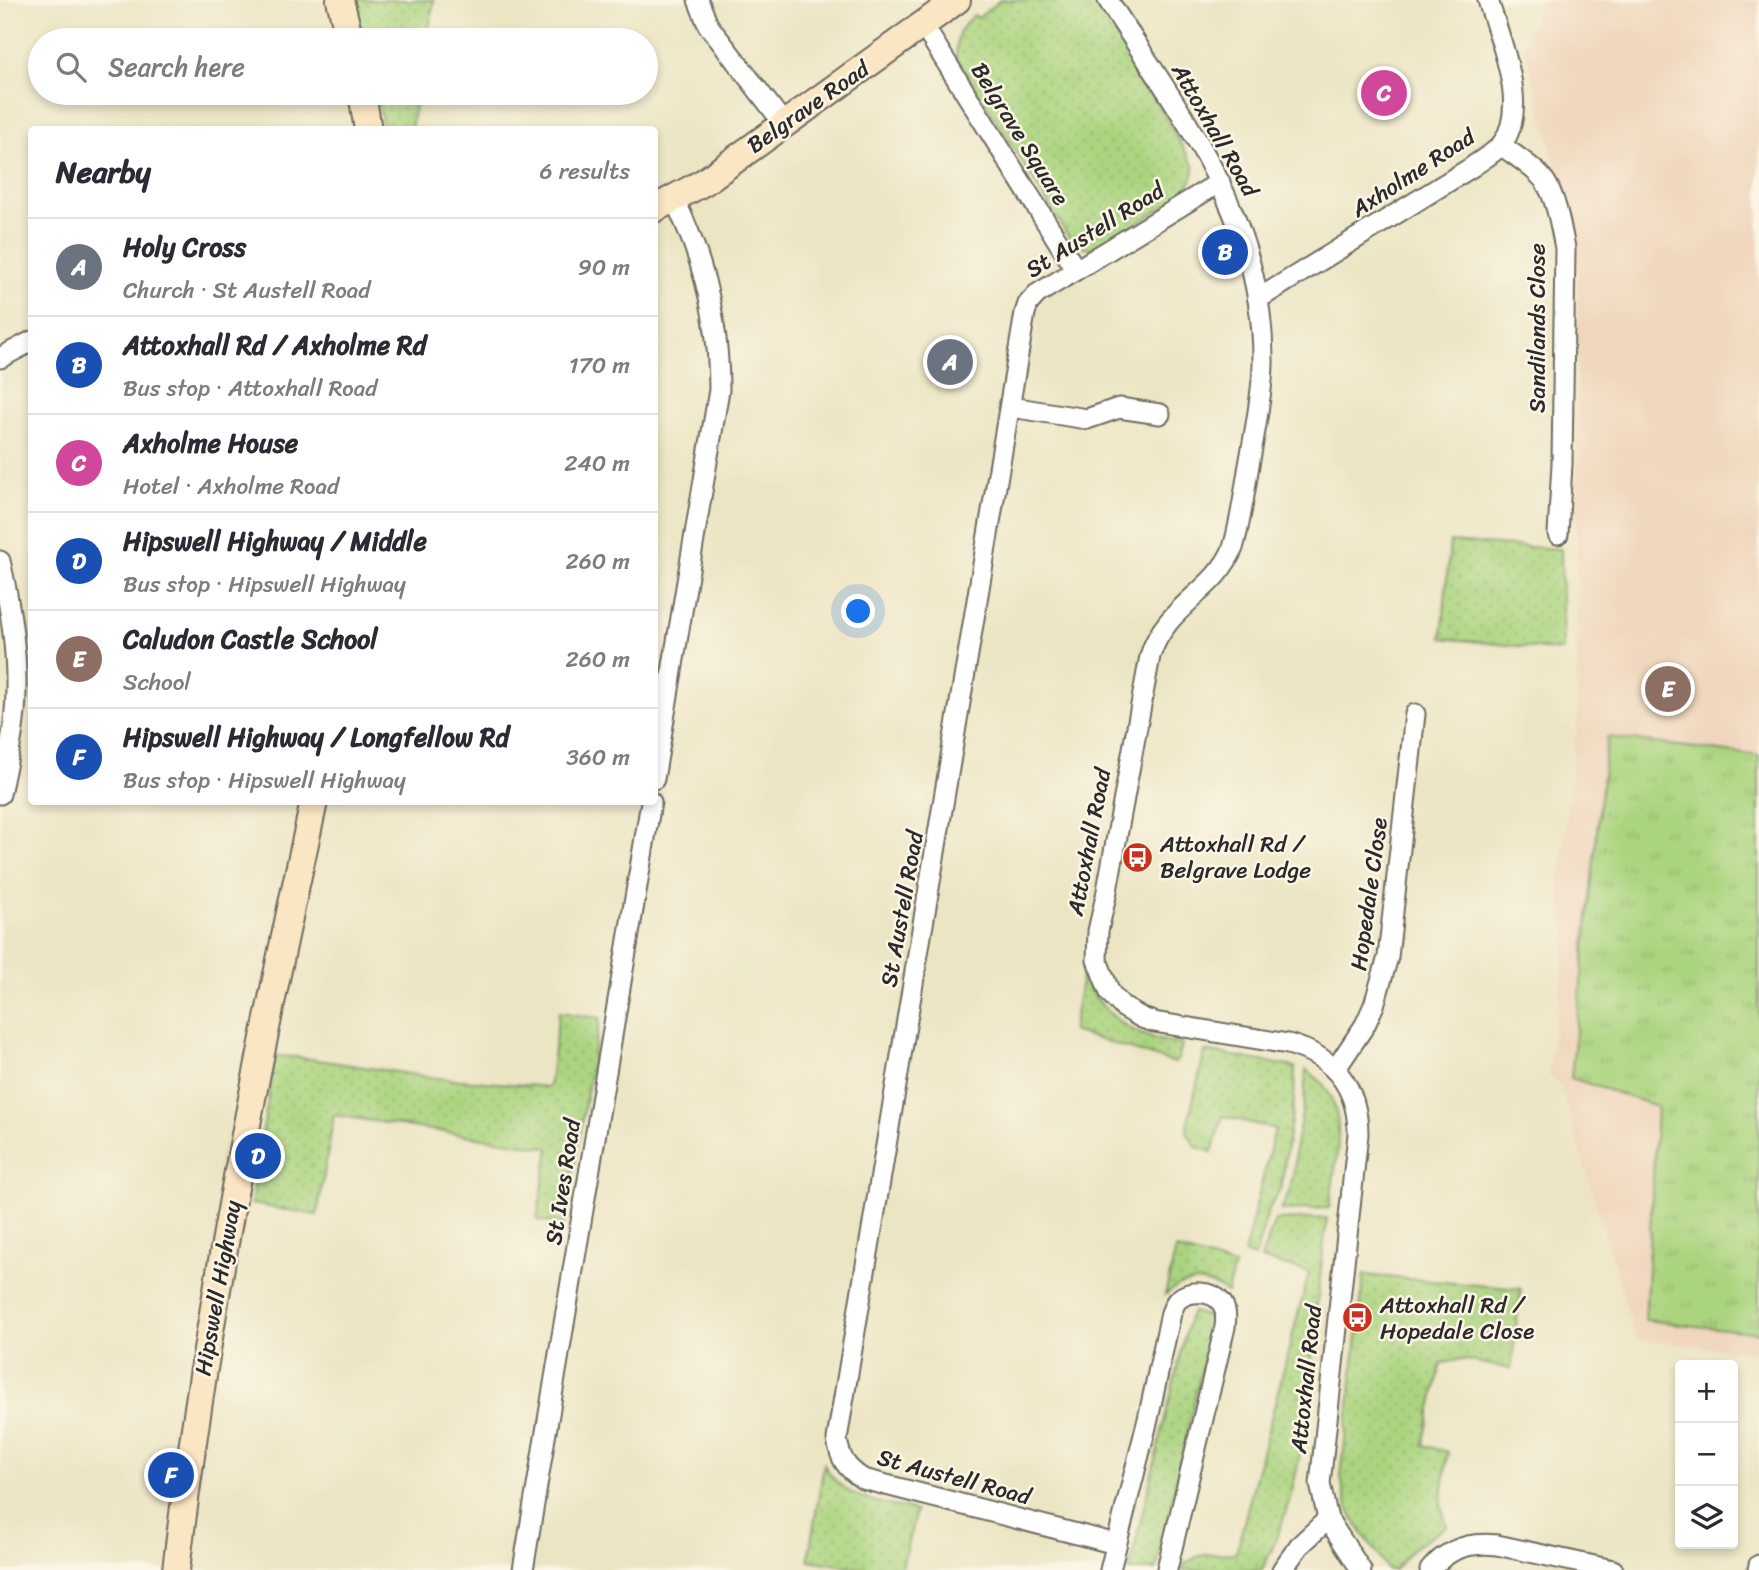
<!DOCTYPE html>
<html lang="en">
<head>
<meta charset="utf-8">
<style>
  :root { --surface:#fff; --page:#f2f2f3; --text:#2b2b33; --muted:#7c7c81; --line:#e1e1e2; --accent:#7c3aed }
  body { margin:0; font-family:Sriracha,sans-serif; background:var(--page); color:var(--text) }
  .controls { position:absolute; right:21px; bottom:21px; display:grid; overflow:hidden; border-radius:7px; box-shadow:0 4px 10px #0003 }
  .controls button { width:63px; height:63px; display:grid; place-items:center; padding:0; border:0; border-bottom:2px solid var(--line); background:var(--surface); color:var(--text); font:35px sans-serif }
  .you { position:absolute; left:859px; top:612px; width:24px; height:24px; margin:-18px; border:5px solid #fff; border-radius:50%; background:#1a73e8; box-shadow:0 0 0 10px #1a73e833 }
  .badge { display:grid; place-items:center; width:46px; height:46px; border-radius:50%; background:var(--accent); color:#fff; font-size:23px; font-weight:700 }
  .pin { position:absolute; translate:-50% -50%; border:4px solid #fff; box-shadow:0 2px 7px #0006 }
  .list { margin:0; padding:0; list-style:none }
  h2 { display:flex; justify-content:space-between; align-items:center; height:91px; margin:0; padding:0 28px; font-size:30px }
  h2 small { font-size:23px; font-weight:400; color:var(--muted) }
  .list li { display:grid; grid-template-columns:46px 1fr auto; gap:21px; align-items:center; box-sizing:border-box; height:98px; padding:0 28px; border-top:2px solid var(--line) }
  .list b { display:block; font-size:26px; white-space:nowrap }
  .list p { margin:0; font-size:23px; white-space:nowrap; color:var(--muted) }
  .list em { font-size:23px; font-style:normal; color:var(--muted) }
  .icon { flex:none; width:38px; height:38px; fill:none; stroke:currentColor; stroke-width:2; stroke-linecap:round; stroke-linejoin:round }
  .map { position:relative; flex:none; width:1759px; height:1570px; overflow:hidden }
  .search { position:absolute; background:var(--surface); box-shadow:0 4px 10px #0003; left:28px; top:28px; width:630px; height:77px; display:flex; align-items:center; gap:18px; box-sizing:border-box; padding:0 24px; border-radius:38px; color:var(--muted); font-size:26px }
  .panel { position:absolute; background:var(--surface); box-shadow:0 4px 10px #0003; left:28px; top:126px; width:630px; height:679px; border-radius:7px }
  .map>svg:first-child { display:block }
  .built { fill:#efd6bc }
  .grass { fill:url(#grass-dots); stroke:#6b8055; stroke-width:2 }
  .park { fill:url(#park-tufts); stroke:#6b8055; stroke-width:2 }
  .lines { fill:none; stroke-linecap:round; stroke-linejoin:round }
  .street-casing { stroke:#6f6c61; stroke-width:23 }
  .secondary-casing { stroke:#6f6c61; stroke-width:30 }
  .street { stroke:#fff; stroke-width:19 }
  .secondary { stroke:#fbe6c3; stroke-width:26 }
  .labels { text-anchor:middle; dominant-baseline:central; stroke-width:5; stroke-linejoin:round; paint-order:stroke }
  .street-label { font-size:23px; fill:#2b2b2b; stroke:#fcf5e5 }
  .poi-label { font-size:23px; fill:#2b2b2b; stroke:#fcf5e5; text-anchor:start }
</style>
</head>
<body>
<div class="map">
<svg width="1759" height="1570" viewBox="0 0 1759 1570">
  <defs>
    <pattern id="grass-dots" width="8" height="8" patternUnits="userSpaceOnUse" patternTransform="scale(1.75)"><rect width="8" height="8" fill="#abd47f"/><path d="M2 2h.1M6 6h.1" fill="none" stroke="#93b66e" stroke-width="1.8" stroke-linecap="round"/></pattern>
    <pattern id="park-tufts" width="24" height="20" patternUnits="userSpaceOnUse" patternTransform="scale(1.75)"><rect width="24" height="20" fill="#abd47f"/><path d="M3 7l-1-3M5 7V3M7 7l1-3M15 17l-1-3M17 17v-4M19 17l1-3" fill="none" stroke="#93b66e"/></pattern>
  </defs>
  <rect width="100%" height="100%" fill="#fcf5e5"/>
  <filter id="ink" filterUnits="userSpaceOnUse"><feTurbulence type="fractalNoise" baseFrequency=".0143" numOctaves="2"/><feDisplacementMap in="SourceGraphic" scale="14" xChannelSelector="R" yChannelSelector="G"/><feConvolveMatrix kernelMatrix="1 2 1 2 8 2 1 2 1" color-interpolation-filters="sRGB"/></filter>
  <filter id="wash" filterUnits="userSpaceOnUse"><feTurbulence type="fractalNoise" baseFrequency=".00686" numOctaves="4" result="noise"/><feDisplacementMap in="SourceGraphic" scale="28" xChannelSelector="R" yChannelSelector="G"/><feGaussianBlur stdDeviation="1.57" result="paint"/><feColorMatrix in="noise" values="0 0 0 0 0 0 0 0 0 0 0 0 0 0 0 0 0 1.4 0 .05"/><feComposite in="paint" operator="in"/></filter>
  <g filter="url(#wash)">
    <rect width="100%" height="100%" fill="#ece5c4"/>
    <polygon class="built" points="1540,0 1759,0 1759,1354 1636,1339 1561,1087 1548,1074 1567,935 1559,890 1578,714 1576,664 1578,259 1573,228 1524,47"/>
    <g class="grass">
      <polygon points="353,0 434,0 427,40 364,40"/>
      <path d="M1000,0H1096L1194,166C1195,178 1189,187 1181,195C1171,203 1099,248 1090,248C1083,248 1077,243 1070,239L956,57C957,34 958,30 974,15L978,18Z"/>
      <polygon points="377,93 417,93 411,129 383,129"/>
      <polygon points="1450,542 1561,549 1563,651 1442,638"/>
      <path d="M1082,976C1106,1018 1133,1039 1182,1044L1178,1060L1174,1063L1072,1031Z"/>
      <polygon points="559,1012 600,1018 564,1224 537,1220 549,1148 334,1115 317,1215 251,1204 275,1056 298,1057 436,1078 549,1087"/>
      <polygon points="1205,1051 1295,1067 1294,1101 1281,1187 1268,1211 1255,1257 1244,1254 1275,1129 1223,1116 1212,1152 1196,1147 1188,1134 1187,1126"/>
      <path d="M1306,1070C1355,1099 1335,1161 1329,1208L1281,1210L1290,1190L1295,1163V1149L1304,1104Z"/>
      <path d="M1327,1218C1321,1266 1316,1314 1311,1362C1303,1440 1298,1499 1262,1570H1180C1194,1551 1215,1554 1236,1553L1309,1272L1261,1259L1275,1220Z"/>
      <path d="M1176,1249L1234,1266L1227,1293C1205,1278 1186,1277 1165,1295Z"/>
      <path d="M1364,1275L1521,1289L1511,1369L1461,1359L1441,1364L1423,1445L1448,1452L1441,1505L1447,1526L1412,1549L1395,1570H1387C1382,1556 1370,1545 1362,1533C1348,1514 1344,1498 1341,1476Z"/>
      <polygon points="1193,1312 1211,1317 1212,1322 1156,1570 1129,1570 1189,1318"/>
      <path d="M824,1464C842,1501 880,1502 916,1511L901,1570H871L808,1560Z"/>
    </g>
    <polygon class="park" points="1607,737 1759,756 1759,1333 1645,1320 1657,1106 1571,1078"/>
  </g>
  <g filter="url(#ink)">
    <g class="lines">
      <defs>
        <g id="street">
          <polyline points="698,0 708,25 784,124"/>
          <path d="M1108,0C1182,117 1265,219 1263,365C1262,395 1256,424 1251,454C1245,485 1242,518 1233,548C1215,592 1165,606 1150,656L1106,896L1098,931L1097,960L1110,993L1123,1007L1142,1018L1154,1022L1288,1044C1333,1056 1358,1086 1358,1134L1320,1484L1328,1519L1361,1570"/>
          <polyline points="923,25 1076,270"/>
          <path d="M1501,145C1515,156 1533,166 1544,180C1556,196 1561,228 1565,248L1562,464L1558,534"/>
          <path d="M1258,299L1472,167C1481,160 1495,153 1502,144C1530,106 1500,41 1488,0"/>
          <polyline points="0,358 32,341"/>
          <polyline points="1011,407 1087,419 1119,408 1160,414"/>
          <path d="M0,561C10,604 17,647 16,691C16,726 7,761 0,794"/>
          <path d="M654,779L719,390C719,323 704,259 674,199"/>
          <polyline points="1335,1070 1365,1025 1374,1005 1388,957 1415,714"/>
          <path d="M1116,1544L863,1479C846,1468 840,1459 837,1439L1025,313L1028,304L1037,294L1220,182"/>
          <polyline points="523,1570 651,802"/>
          <path d="M1110,1570L1148,1419L1171,1313C1173,1309 1175,1301 1179,1299C1190,1290 1211,1291 1220,1301C1227,1308 1226,1319 1225,1327L1167,1569"/>
          <polyline points="1282,1570 1299,1546 1328,1519"/>
          <path d="M1430,1570C1448,1548 1470,1542 1497,1545L1613,1570"/>
          <polyline points="1758,1570 1759,1565"/>
        </g>
        <g id="secondary">
          <polyline points="340,0 350,40"/>
          <polyline points="362,93 368,130"/>
          <polyline points="654,209 704,182 957,0"/>
          <path d="M176,1570C207,1312 258,1056 314,802"/>
        </g>
      </defs>
      <use href="#street" class="street-casing"/>
      <use href="#secondary" class="secondary-casing"/>
      <use href="#street" class="street"/>
      <use href="#secondary" class="secondary"/>
    </g>
  </g>
  <defs>
    <symbol id="bus-disc" viewBox="-11 -11 22 22"><circle r="9.5" fill="#c8321e" stroke="#fcf5e5"/><path d="M-5-6H5V4H4V6H2V4H-2V6H-4V4H-5ZM-3.5-4V0h7V-4ZM-3.5 1.2v1.5H-2V1.2ZM2 1.2v1.5H3.5V1.2Z" fill="#fff"/></symbol>
  </defs>
  <g fill-rule="evenodd">
    <use href="#bus-disc" x="1120" y="840" width="35" height="35"/>
    <use href="#bus-disc" x="1340" y="1300" width="35" height="35"/>
  </g>
  <g class="labels">
    <g class="street-label">
      <text transform="translate(808 107) rotate(-35)">Belgrave Road</text>
      <text transform="translate(1215 130) rotate(60)">Attoxhall Road</text>
      <text transform="translate(1020 134) rotate(58)">Belgrave Square</text>
      <text transform="translate(1413 173) rotate(-33)">Axholme Road</text>
      <text transform="translate(1095 230) rotate(-32)">St Austell Road</text>
      <text transform="translate(1537 328) rotate(-90)">Sandilands Close</text>
      <text transform="translate(1089 842) rotate(-79)">Attoxhall Road</text>
      <text transform="translate(1369 894) rotate(-82)">Hopedale Close</text>
      <text transform="translate(902 909) rotate(-80)">St Austell Road</text>
      <text transform="translate(563 1182) rotate(-81)">St Ives Road</text>
      <text transform="translate(218 1288) rotate(-80)">Hipswell Highway</text>
      <text transform="translate(1306 1379) rotate(-84)">Attoxhall Road</text>
      <text transform="translate(954 1477) rotate(15)">St Austell Road</text>
    </g>
    <g class="poi-label">
      <text x="1160" y="844">Attoxhall Rd /<tspan x="1160" dy="26">Belgrave Lodge</tspan></text>
      <text x="1380" y="1305">Attoxhall Rd /<tspan x="1380" dy="26">Hopedale Close</tspan></text>
    </g>
  </g>
</svg>
<div class="controls">
<button>+</button>
<button>−</button>
<button><svg class="icon" aria-label="layers" viewBox="0 0 24 24"><path d="M12 4l9 5-9 5-9-5zM3 14l9 5 9-5"/></svg></button>
</div>
<div class="you"></div>
<div class="pin badge" style="left:950px;top:362px;background:#6b7280">A</div>
<div class="pin badge" style="left:1225px;top:252px;background:#1a4fb4">B</div>
<div class="pin badge" style="left:1384px;top:93px;background:#d1479c">C</div>
<div class="pin badge" style="left:258px;top:1156px;background:#1a4fb4">D</div>
<div class="pin badge" style="left:1668px;top:689px;background:#8d6e63">E</div>
<div class="pin badge" style="left:171px;top:1475px;background:#1a4fb4">F</div>
<div class="search"><svg class="icon" aria-label="search" viewBox="0 0 24 24"><circle cx="10" cy="10" r="6"/><path d="M15 15l6 6"/></svg>Search here</div>
<section class="panel">
<h2>Nearby<small>6 results</small></h2>
<ul class="list">
<li><span class="badge" style="background:#6b7280">A</span><div><b>Holy Cross</b><p>Church · St Austell Road</p></div><em>90 m</em></li>
<li><span class="badge" style="background:#1a4fb4">B</span><div><b>Attoxhall Rd / Axholme Rd</b><p>Bus stop · Attoxhall Road</p></div><em>170 m</em></li>
<li><span class="badge" style="background:#d1479c">C</span><div><b>Axholme House</b><p>Hotel · Axholme Road</p></div><em>240 m</em></li>
<li><span class="badge" style="background:#1a4fb4">D</span><div><b>Hipswell Highway / Middle</b><p>Bus stop · Hipswell Highway</p></div><em>260 m</em></li>
<li><span class="badge" style="background:#8d6e63">E</span><div><b>Caludon Castle School</b><p>School</p></div><em>260 m</em></li>
<li><span class="badge" style="background:#1a4fb4">F</span><div><b>Hipswell Highway / Longfellow Rd</b><p>Bus stop · Hipswell Highway</p></div><em>360 m</em></li>
</ul>
</section>
</div>
</body>
</html>
